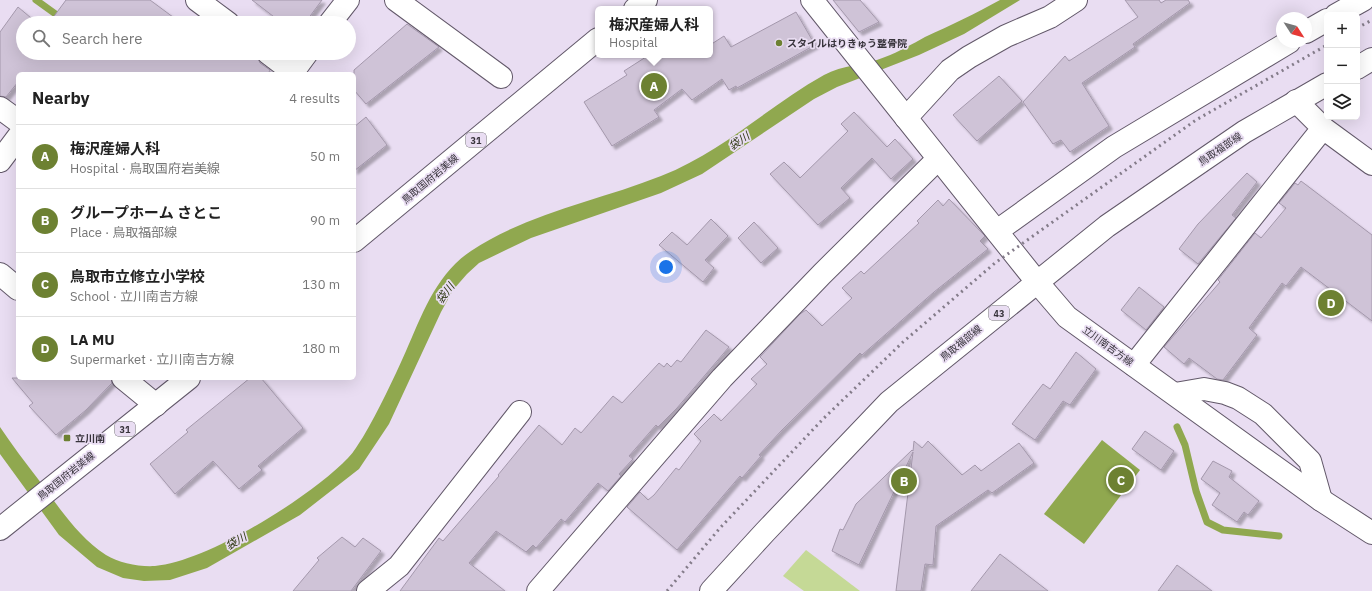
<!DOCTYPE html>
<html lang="en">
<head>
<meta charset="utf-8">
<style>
  :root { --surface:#fff; --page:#f2f2f2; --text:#222; --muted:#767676; --line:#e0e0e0; --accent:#6d8132 }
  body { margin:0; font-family:"IBM Plex Sans","Noto Sans JP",sans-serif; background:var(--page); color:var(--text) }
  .controls { position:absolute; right:12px; top:12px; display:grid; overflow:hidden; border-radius:6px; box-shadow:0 4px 16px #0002 }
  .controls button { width:36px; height:36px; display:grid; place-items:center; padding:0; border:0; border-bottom:1px solid var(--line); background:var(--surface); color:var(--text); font:20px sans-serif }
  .compass { position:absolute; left:1276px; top:12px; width:36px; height:36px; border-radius:50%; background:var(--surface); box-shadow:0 4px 16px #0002; rotate:126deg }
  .you { position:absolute; left:666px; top:267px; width:14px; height:14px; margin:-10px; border:3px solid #fff; border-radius:50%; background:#1a73e8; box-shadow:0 0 0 6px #1a73e833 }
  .badge { display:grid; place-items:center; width:26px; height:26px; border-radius:50%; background:var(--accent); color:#fff; font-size:13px; font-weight:700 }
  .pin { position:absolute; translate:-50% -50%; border:2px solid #fff; box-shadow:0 1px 4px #0006 }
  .popup { position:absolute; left:595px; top:6px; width:118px; height:52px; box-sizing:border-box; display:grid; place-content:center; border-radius:6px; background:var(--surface); filter:drop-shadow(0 1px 3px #0005); font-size:13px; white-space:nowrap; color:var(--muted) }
  .popup b { font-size:15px; color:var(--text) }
  .popup::after { content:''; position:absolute; left:50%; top:100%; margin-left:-8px; border:8px solid transparent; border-top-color:var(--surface) }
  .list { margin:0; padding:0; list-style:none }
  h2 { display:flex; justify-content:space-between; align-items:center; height:52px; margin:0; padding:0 16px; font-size:17px }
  h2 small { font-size:13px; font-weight:400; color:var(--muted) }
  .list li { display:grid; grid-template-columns:26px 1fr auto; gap:12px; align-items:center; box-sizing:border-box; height:64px; padding:0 16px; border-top:1px solid var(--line) }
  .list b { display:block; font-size:15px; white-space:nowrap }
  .list p { margin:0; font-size:13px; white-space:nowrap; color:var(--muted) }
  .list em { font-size:13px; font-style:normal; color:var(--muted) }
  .icon { flex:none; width:22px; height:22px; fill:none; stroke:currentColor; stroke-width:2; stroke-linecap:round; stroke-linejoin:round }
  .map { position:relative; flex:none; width:1372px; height:591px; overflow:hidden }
  .search { position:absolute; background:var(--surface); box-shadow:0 4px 16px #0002; left:16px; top:16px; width:340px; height:44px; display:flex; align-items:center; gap:10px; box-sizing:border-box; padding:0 14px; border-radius:22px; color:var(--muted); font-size:15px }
  .panel { position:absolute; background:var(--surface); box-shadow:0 4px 16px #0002; left:16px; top:72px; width:340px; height:308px; border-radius:6px }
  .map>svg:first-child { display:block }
  .green { fill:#c5d996 }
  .water { fill:#90a84f }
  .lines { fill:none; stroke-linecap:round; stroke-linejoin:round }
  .stream { stroke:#90a84f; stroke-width:7 }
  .building { fill:#cfc3d7; stroke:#a498ac; filter:url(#shadow) }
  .minor-casing { stroke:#625869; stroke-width:24 }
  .major-casing { stroke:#625869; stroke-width:24 }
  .minor { stroke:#fff; stroke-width:22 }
  .major { stroke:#fff; stroke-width:22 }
  .rail { stroke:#847c8a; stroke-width:3; stroke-dasharray:2 4; stroke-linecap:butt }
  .poi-dot { fill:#6d8132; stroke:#e9ddf2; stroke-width:1.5 }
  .labels { text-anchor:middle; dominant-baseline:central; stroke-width:3.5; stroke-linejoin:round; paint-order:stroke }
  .shield { fill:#e9ddf2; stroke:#6c6672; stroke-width:1 }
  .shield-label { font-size:9px; font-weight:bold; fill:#37333b }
  .poi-label { font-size:10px; font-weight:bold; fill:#37333b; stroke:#e9ddf2; text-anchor:start }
  .street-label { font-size:10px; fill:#37333b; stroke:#e9ddf2 }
  .water-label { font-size:11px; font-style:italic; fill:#2d3711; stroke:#e9ddf2 }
</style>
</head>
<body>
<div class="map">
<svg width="1372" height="591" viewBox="0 0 1372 591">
  <defs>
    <filter id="shadow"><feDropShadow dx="3.5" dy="3.5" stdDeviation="1" flood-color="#0004"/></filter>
  </defs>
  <rect width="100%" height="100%" fill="#e9ddf2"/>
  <polygon class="green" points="806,550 860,591 804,591 783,576"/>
  <g class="water">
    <path d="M1000,0H1020L964,34L919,55L837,87L814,99L702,174L661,193L531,238L479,263L467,274L453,290L441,312L389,424L359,469L300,515L207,568L170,580L144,581L123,578L97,567L59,535L0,454V427C12,445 25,462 38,479C58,506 77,536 106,555C119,563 139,567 155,566C207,562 312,496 348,458C354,452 358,444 363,437C379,410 393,380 406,351C422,315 436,274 471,251C528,213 598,201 661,176C724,151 767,107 824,75C842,65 866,65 885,57C899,52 912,44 925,37C951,25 975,14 1000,0Z"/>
    <polygon points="1102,440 1140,470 1084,544 1044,514"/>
  </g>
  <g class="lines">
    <g class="stream">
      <polyline points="36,0 68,23"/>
      <polyline points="1177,427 1185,445 1196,491 1207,522 1223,530 1279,536"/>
    </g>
  </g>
  <g class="building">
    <polygon points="66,0 150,0 181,23 49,23"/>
    <polygon points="252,0 322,0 305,23 282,23"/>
    <polygon points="833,0 860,0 879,22 859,32"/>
    <polygon points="1125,0 1159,0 1161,3 1166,0 1188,0 1190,3 1133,44 1135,47 1082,83 1109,126 1070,152 1061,140 1053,144 1023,102 1065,56 1069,61 1138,17"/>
    <polygon points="18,7 37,23 23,23 23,53 256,53 260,63 270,70 268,74 18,74 18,82 6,97 0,96 0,32"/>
    <polygon points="796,12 815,45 737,88 736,86 729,90 722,79 692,100 682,89 654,110 659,117 612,146 584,102 627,75 624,71 649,55 710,55 710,45 724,36 731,47"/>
    <polygon points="407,24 439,47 366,104 354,90 354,70"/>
    <polygon points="999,76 1022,101 977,141 953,115"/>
    <polygon points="854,112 887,147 895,139 913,159 891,179 872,158 841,188 850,198 818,225 770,174 784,162 800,178 848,131 841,124"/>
    <polygon points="366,117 387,145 354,171 354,127"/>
    <polygon points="1247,173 1257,182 1232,215 1236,218 1198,264 1179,249 1198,224"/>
    <polygon points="1301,181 1372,235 1372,321 1301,267 1286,286 1282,283 1249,328 1257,335 1223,380 1217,379 1189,358 1184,364 1164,347 1220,282 1218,280 1255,233 1261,238 1286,208 1279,203 1295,183 1298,185"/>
    <polygon points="949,199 985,236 980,241 988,249 934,292 862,355 860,353 781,431 759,455 761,456 742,478 740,476 677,550 627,507 640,492 648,500 654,495 676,468 679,470 701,441 694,434 714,414 721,421 757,384 751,379 767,364 760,357 800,314 806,310 822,326 852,298 842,288 861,271 864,274 919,223 917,221 938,200 943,206"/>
    <polygon points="711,219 728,236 705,260 714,268 703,282 659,245 672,232 687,245"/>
    <polygon points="754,222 778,248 761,263 738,238"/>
    <polygon points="1139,287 1164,307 1146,330 1121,310"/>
    <polygon points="706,330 729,347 677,408 658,427 656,425 629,456 633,459 619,474 621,476 608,491 598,483 565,522 561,519 536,548 533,545 526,552 496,531 469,563 505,591 400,591 439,538 443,541 499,476 498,475 539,425 562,445 575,428 581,433 613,396 622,403 659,363 664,367 667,363 671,367 677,360 681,362"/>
    <polygon points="1076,352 1096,369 1070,405 1063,401 1035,440 1012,424 1043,384 1050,389"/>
    <polygon points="12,378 111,378 112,383 86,410 56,435 29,406 33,403"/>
    <polygon points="250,378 261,378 303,428 258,466 262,470 239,489 213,461 175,494 150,464 188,432 186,430"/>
    <polygon points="1145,431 1174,451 1161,470 1132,449"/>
    <polygon points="914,441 922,448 928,441 962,475 975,465 981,471 1019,443 1034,463 992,493 988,490 936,526 933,565 925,564 921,591 896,591 913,452 859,565 832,551 840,529 843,530 856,504 912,450 913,451"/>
    <polygon points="1213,461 1232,471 1229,477 1259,501 1248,515 1244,512 1237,522 1212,505 1220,493 1201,479"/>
    <polygon points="342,537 355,547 363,538 381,551 351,591 293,591 319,560 317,558"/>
    <polygon points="1000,554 1048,591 971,591"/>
    <polygon points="1177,565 1212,591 1158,591"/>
  </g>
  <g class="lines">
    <defs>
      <g id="minor">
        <polyline points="197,0 228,23"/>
        <polyline points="396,0 501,77"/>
        <polyline points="812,0 1037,282 1067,317 1321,500 1372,533"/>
        <polyline points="1336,15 1363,0"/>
        <polyline points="330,23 348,0"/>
        <polyline points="1306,32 1327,20"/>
        <polyline points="268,53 293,72 291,74"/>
        <polyline points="293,72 307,53"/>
        <polyline points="0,108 18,121"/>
        <polyline points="906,118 950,70 969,57 1006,36 1050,17 1076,0"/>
        <polyline points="1323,128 1372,164"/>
        <polyline points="0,161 18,137"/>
        <polyline points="997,231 1114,147 1289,42"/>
        <polyline points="0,274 18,289"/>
        <polyline points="1134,365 1323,128 1296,101"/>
        <polyline points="123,378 156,405"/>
        <polyline points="1175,394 1204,389 1225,393 1238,398 1263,414 1310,461 1321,500"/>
        <polyline points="368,591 399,566 520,412"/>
        <polyline points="538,591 722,378 822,274 938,159"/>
      </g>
      <g id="major">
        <polyline points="635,9 646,0"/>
        <polyline points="1357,68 1372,59"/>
        <polyline points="354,241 598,39"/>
        <polyline points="0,529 189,378"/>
        <polyline points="711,591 765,532 889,402 1107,226 1244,132 1327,84"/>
      </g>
    </defs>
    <use href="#minor" class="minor-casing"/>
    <use href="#major" class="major-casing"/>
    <use href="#minor" class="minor"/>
    <use href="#major" class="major"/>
    <g class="rail">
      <polyline points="1357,28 1372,20"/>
      <polyline points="667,591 720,528 823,419 903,342 995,263 1196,120 1327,45"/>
    </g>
  </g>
  <g class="poi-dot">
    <circle cx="779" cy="43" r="4"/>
    <rect x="63" y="434" width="8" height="8" rx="2"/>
  </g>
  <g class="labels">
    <g class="shield">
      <rect x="466" y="133" width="20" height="14" rx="3"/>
      <rect x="989" y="306" width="20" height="14" rx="3"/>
      <rect x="115" y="422" width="20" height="14" rx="3"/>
    </g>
    <g class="shield-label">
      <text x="476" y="140">31</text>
      <text x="999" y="313">43</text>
      <text x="125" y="429">31</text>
    </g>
    <g class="poi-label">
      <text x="787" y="43">スタイルはりきゅう整骨院</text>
      <text x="75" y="438">立川南</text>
    </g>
    <g class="street-label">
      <text transform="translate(1220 149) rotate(-34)">鳥取福部線</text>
      <text transform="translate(430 179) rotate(-40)">鳥取国府岩美線</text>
      <text transform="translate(961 343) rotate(-39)">鳥取福部線</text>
      <text transform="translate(1108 346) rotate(36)">立川南吉方線</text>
      <text transform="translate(66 476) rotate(-39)">鳥取国府岩美線</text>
    </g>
    <g class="water-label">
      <text transform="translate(739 141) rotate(-34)">袋川</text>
      <text transform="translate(445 293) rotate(-53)">袋川</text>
      <text transform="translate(236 541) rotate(-30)">袋川</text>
    </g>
  </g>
</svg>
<div class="controls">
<button>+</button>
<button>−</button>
<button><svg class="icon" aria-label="layers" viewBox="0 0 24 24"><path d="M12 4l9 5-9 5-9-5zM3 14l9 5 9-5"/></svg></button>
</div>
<svg class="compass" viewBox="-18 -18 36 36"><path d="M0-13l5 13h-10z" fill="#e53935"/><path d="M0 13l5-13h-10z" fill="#767676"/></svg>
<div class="you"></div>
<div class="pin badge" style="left:654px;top:86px">A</div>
<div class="popup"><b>梅沢産婦人科</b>Hospital</div>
<div class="pin badge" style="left:904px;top:481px">B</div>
<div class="pin badge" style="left:1121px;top:480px">C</div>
<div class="pin badge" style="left:1331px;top:303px">D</div>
<div class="search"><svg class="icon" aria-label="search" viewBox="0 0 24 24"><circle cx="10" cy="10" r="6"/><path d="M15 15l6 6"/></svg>Search here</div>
<section class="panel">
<h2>Nearby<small>4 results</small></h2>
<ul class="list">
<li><span class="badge">A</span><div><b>梅沢産婦人科</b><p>Hospital · 鳥取国府岩美線</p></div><em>50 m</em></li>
<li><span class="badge">B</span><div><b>グループホーム さとこ</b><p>Place · 鳥取福部線</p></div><em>90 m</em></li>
<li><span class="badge">C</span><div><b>鳥取市立修立小学校</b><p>School · 立川南吉方線</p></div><em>130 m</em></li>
<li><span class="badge">D</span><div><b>LA MU</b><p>Supermarket · 立川南吉方線</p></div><em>180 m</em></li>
</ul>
</section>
</div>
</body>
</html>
